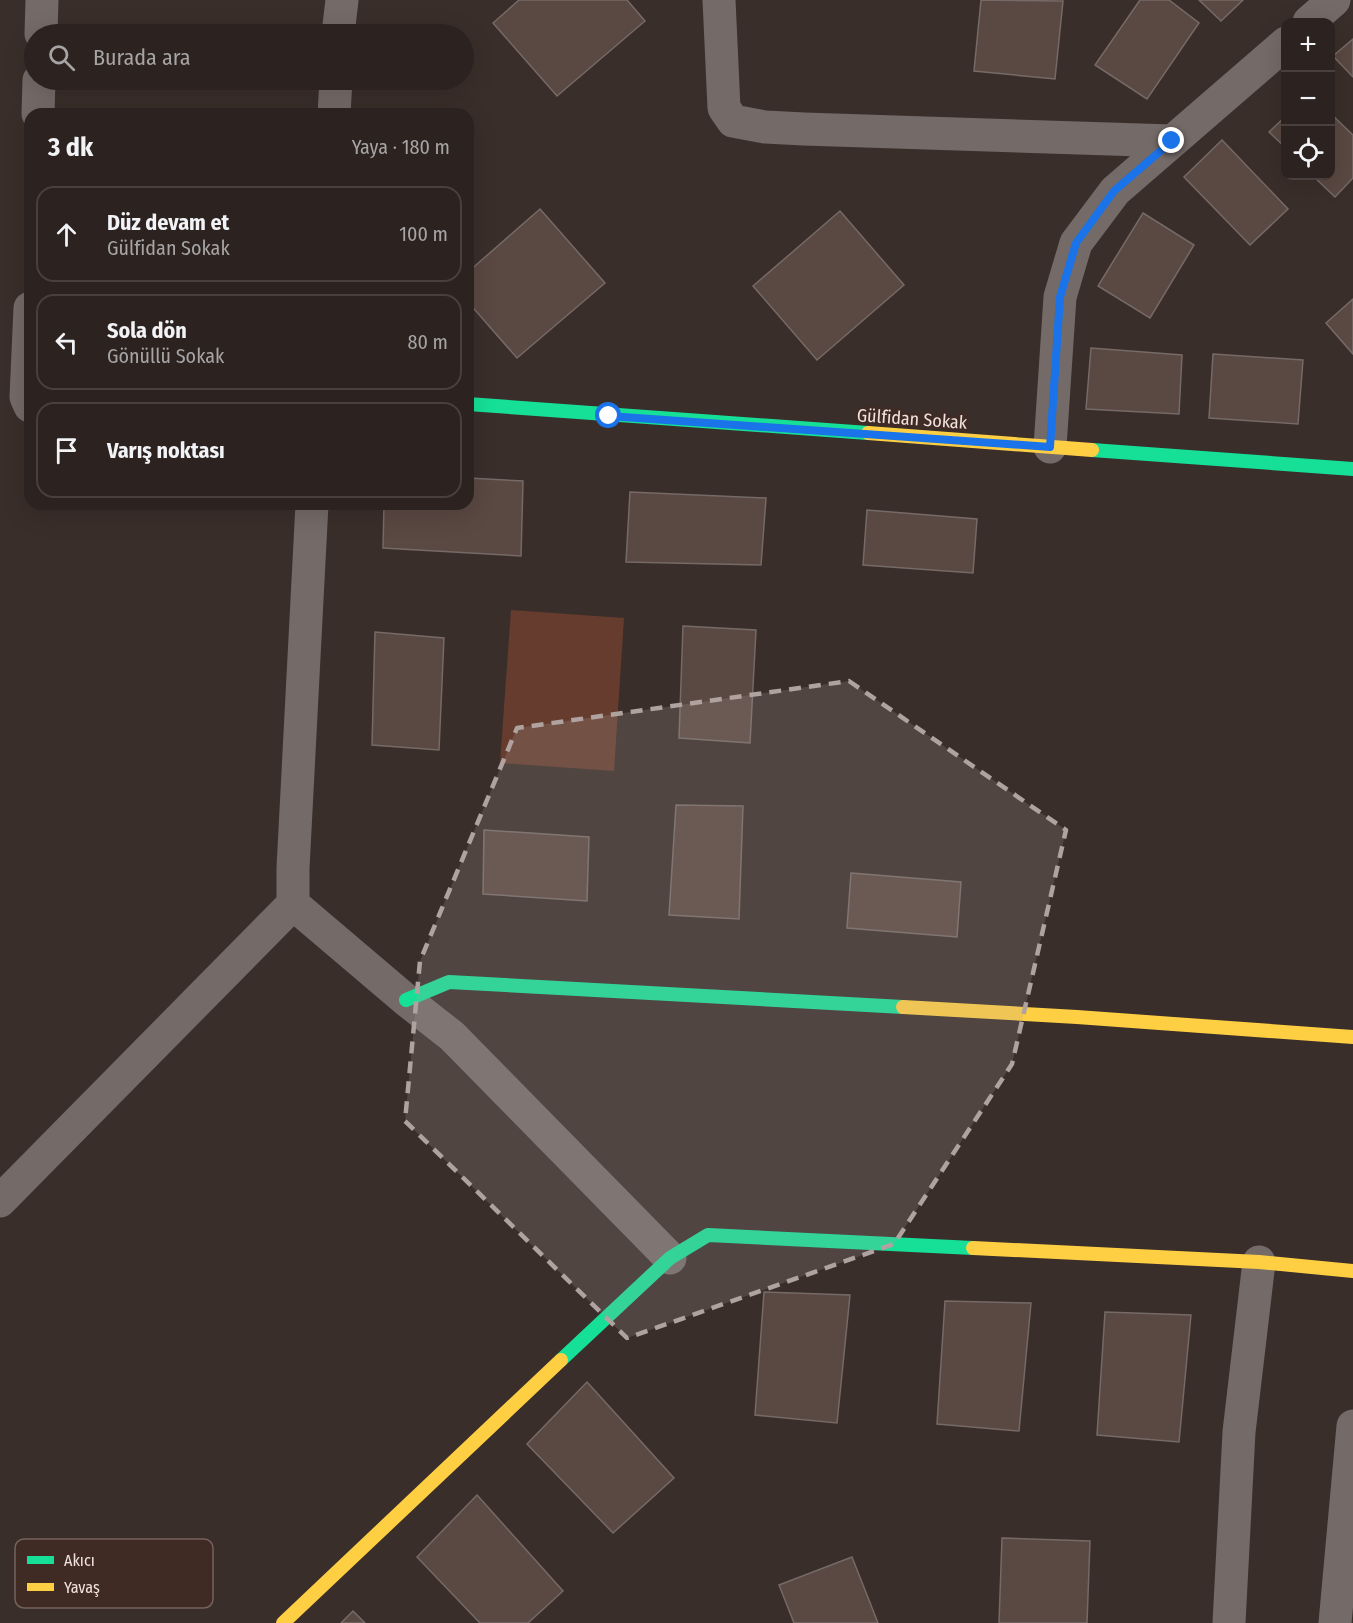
<!DOCTYPE html>
<html lang="tr">
<head>
<meta charset="utf-8">
<style>
  :root { --surface:#2c2220; --page:#382f2d; --text:#f1f3f6; --muted:#a6a4a5; --line:#483f3e }
  body { margin:0; font-family:"Fira Sans Condensed",sans-serif; background:var(--page); color:var(--text) }
  .controls { position:absolute; right:18px; top:18px; display:grid; overflow:hidden; border-radius:12px; box-shadow:0 6px 24px #0002 }
  .controls button { width:54px; height:54px; display:grid; place-items:center; padding:0; border:0; border-bottom:2px solid var(--line); background:var(--surface); color:var(--text); font:30px sans-serif }
  .stop { position:absolute; width:18px; height:18px; margin:-14px; border:4px solid #1a73e8; border-radius:50%; background:#fff }
  .stop.end { background:#1a73e8; border-color:#fff; box-shadow:0 2px 6px #0008 }
  .list { margin:0; padding:0; list-style:none }
  h2 { display:flex; justify-content:space-between; align-items:center; height:78px; margin:0; padding:0 24px; font-size:26px }
  h2 small { font-size:20px; font-weight:400; color:var(--muted) }
  .list li { display:grid; grid-template-columns:39px 1fr auto; gap:18px; align-items:center; box-sizing:border-box; height:96px; margin:0 12px 12px; padding:0 12px; border:2px solid var(--line); border-radius:18px }
  .list b { display:block; font-size:22px; white-space:nowrap }
  .list p { margin:0; font-size:20px; white-space:nowrap; color:var(--muted) }
  .list em { font-size:20px; font-style:normal; color:var(--muted) }
  .icon { flex:none; width:33px; height:33px; fill:none; stroke:currentColor; stroke-width:2; stroke-linecap:round; stroke-linejoin:round }
  .map { position:relative; flex:none; width:1353px; height:1623px; overflow:hidden }
  .search { position:absolute; background:var(--surface); box-shadow:0 6px 24px #0002; left:24px; top:24px; width:450px; height:66px; display:flex; align-items:center; gap:15px; box-sizing:border-box; padding:0 21px; border-radius:33px; color:var(--muted); font-size:22px }
  .panel { position:absolute; background:var(--surface); box-shadow:0 6px 24px #0002; left:24px; top:108px; width:450px; height:402px; border-radius:18px }
  .map>svg:first-child { display:block }
  .green { fill:#663c2f }
  .building { fill:#5a4842; stroke:#756a67; stroke-width:1.5 }
  .lines { fill:none; stroke-linecap:round; stroke-linejoin:round }
  .street { stroke:#746a67; stroke-width:33 }
  .fast { stroke:#16e098; stroke-width:14 }
  .slow { stroke:#ffcf43; stroke-width:14 }
  .route { stroke:#1a73e8; stroke-width:8 }
  .marked { fill:#b0a39f; fill-opacity:0.2; stroke:#b0a39f; stroke-width:4.5; stroke-dasharray:12 8; stroke-linejoin:round }
  .labels { text-anchor:middle; dominant-baseline:central; stroke-width:5; stroke-linejoin:round; paint-order:stroke }
  .street-label { font-size:18px; fill:#f0e2de; stroke:#402b24 }
  .key { fill:#402b24; stroke:#75625c; stroke-width:1.5 }
  .key-label { font-size:16px; fill:#f0e2de }
</style>
</head>
<body>
<div class="map">
<svg width="1353" height="1623" viewBox="0 0 1353 1623">
  <rect width="100%" height="100%" fill="#3a2e2a"/>
  <polygon class="green" points="511,610 624,618 614,771 500,763"/>
  <g class="building">
    <polygon points="519,0 627,0 645,21 557,96 493,23"/>
    <polygon points="981,0 1063,1 1055,79 974,71"/>
    <polygon points="1140,0 1169,0 1199,23 1147,99 1095,65"/>
    <polygon points="1199,0 1243,0 1221,21"/>
    <polygon points="1353,39 1353,77 1333,56"/>
    <polygon points="1330,113 1353,135 1353,178 1335,197 1313,176 1330,176"/>
    <polygon points="1286,116 1286,148 1269,132"/>
    <polygon points="1222,140 1288,209 1250,245 1184,177"/>
    <polygon points="540,209 605,283 517,358 468,302 468,272"/>
    <polygon points="840,211 904,285 817,360 753,286"/>
    <polygon points="1143,213 1194,245 1150,318 1098,286"/>
    <polygon points="1353,299 1353,354 1326,323"/>
    <polygon points="1091,348 1182,355 1179,414 1086,409"/>
    <polygon points="1213,354 1303,360 1298,424 1209,418"/>
    <polygon points="468,478 523,481 521,556 383,548 384,504 468,504"/>
    <polygon points="630,492 766,498 761,565 626,562"/>
    <polygon points="867,510 977,519 973,573 863,565"/>
    <polygon points="683,626 756,630 750,743 679,738"/>
    <polygon points="375,632 444,638 439,750 372,745"/>
    <polygon points="676,805 743,806 739,919 669,915"/>
    <polygon points="484,830 589,837 587,901 483,894"/>
    <polygon points="851,873 961,882 957,937 847,928"/>
    <polygon points="764,1292 850,1295 837,1423 755,1415"/>
    <polygon points="945,1301 1031,1303 1019,1431 937,1424"/>
    <polygon points="1105,1312 1191,1315 1179,1442 1097,1435"/>
    <polygon points="587,1382 674,1478 613,1533 527,1444"/>
    <polygon points="477,1495 563,1591 528,1623 480,1623 417,1557"/>
    <polygon points="1002,1538 1090,1541 1087,1623 999,1623"/>
    <polygon points="852,1557 878,1623 794,1623 779,1585"/>
    <polygon points="353,1611 365,1623 341,1623"/>
  </g>
  <g class="lines">
    <g class="street">
      <polyline points="719,0 724,108 733,121 765,127 804,129 1172,141"/>
      <polyline points="1309,22 1334,0"/>
      <polyline points="41,34 42,0"/>
      <polyline points="338,34 342,0"/>
      <polyline points="38,114 39,80"/>
      <polyline points="334,114 336,80"/>
      <polyline points="30,308 26,397 30,406"/>
      <polyline points="1050,447 1060,297 1076,243 1115,191 1286,43"/>
      <polyline points="312,504 293,868 293,904 406,1000 452,1036 670,1258"/>
      <polyline points="0,1201 293,904"/>
      <polyline points="1229,1623 1239,1432 1259,1262"/>
      <polyline points="1335,1623 1353,1426"/>
    </g>
    <g class="fast">
      <polyline points="468,404 868,433"/>
      <polyline points="1092,450 1353,469"/>
      <polyline points="406,1000 449,982 903,1007"/>
      <polyline points="561,1360 670,1258 708,1235 973,1248"/>
    </g>
    <g class="slow">
      <polyline points="868,433 1092,450"/>
      <polyline points="903,1007 1077,1017 1353,1037"/>
      <polyline points="973,1248 1259,1262 1353,1271"/>
      <polyline points="283,1623 561,1360"/>
    </g>
  </g>
  <g class="lines">
    <polyline class="route" points="609,416 1050,447 1060,297 1076,243 1114,191 1172,141"/>
  </g>
  <path class="marked" d="M849,681L1066,830L1012,1064L894,1244L627,1338L405,1121L420,961L517,728Z"/>
  <g class="labels">
    <g class="street-label">
      <text transform="translate(912 419) rotate(4)">Gülfidan Sokak</text>
    </g>
  </g>
  <rect x="15" y="1539" width="198" height="69" rx="9" class="key"/>
  <rect x="27" y="1556" width="27" height="8" fill="#16e098"/>
  <rect x="27" y="1583" width="27" height="8" fill="#ffcf43"/>
  <g class="key-label">
    <text x="64" y="1566">Akıcı</text>
    <text x="64" y="1593">Yavaş</text>
  </g>
</svg>
<div class="controls">
<button>+</button>
<button>−</button>
<button><svg class="icon" aria-label="locate" viewBox="0 0 24 24"><circle cx="12" cy="12" r="6"/><path d="M12 2v4M12 18v4M2 12h4M18 12h4"/></svg></button>
</div>
<div class="stop" style="left:609px;top:416px"></div>
<div class="stop end" style="left:1172px;top:141px"></div>
<div class="search"><svg class="icon" aria-label="search" viewBox="0 0 24 24"><circle cx="10" cy="10" r="6"/><path d="M15 15l6 6"/></svg>Burada ara</div>
<section class="panel">
<h2>3 dk<small>Yaya · 180 m</small></h2>
<ul class="list">
<li><svg class="icon" aria-label="ahead" viewBox="0 0 24 24"><path d="M12 20V5M6 11l6-6 6 6"/></svg><div><b>Düz devam et</b><p>Gülfidan Sokak</p></div><em>100 m</em></li>
<li><svg class="icon" aria-label="left" viewBox="0 0 24 24"><path d="M17 20v-9H6M10 6l-5 5 5 5"/></svg><div><b>Sola dön</b><p>Gönüllü Sokak</p></div><em>80 m</em></li>
<li><svg class="icon" aria-label="arrive" viewBox="0 0 24 24"><path d="M6 21V4h12l-3 4 3 4H6"/></svg><div><b>Varış noktası</b></div></li>
</ul>
</section>
</div>
</body>
</html>
